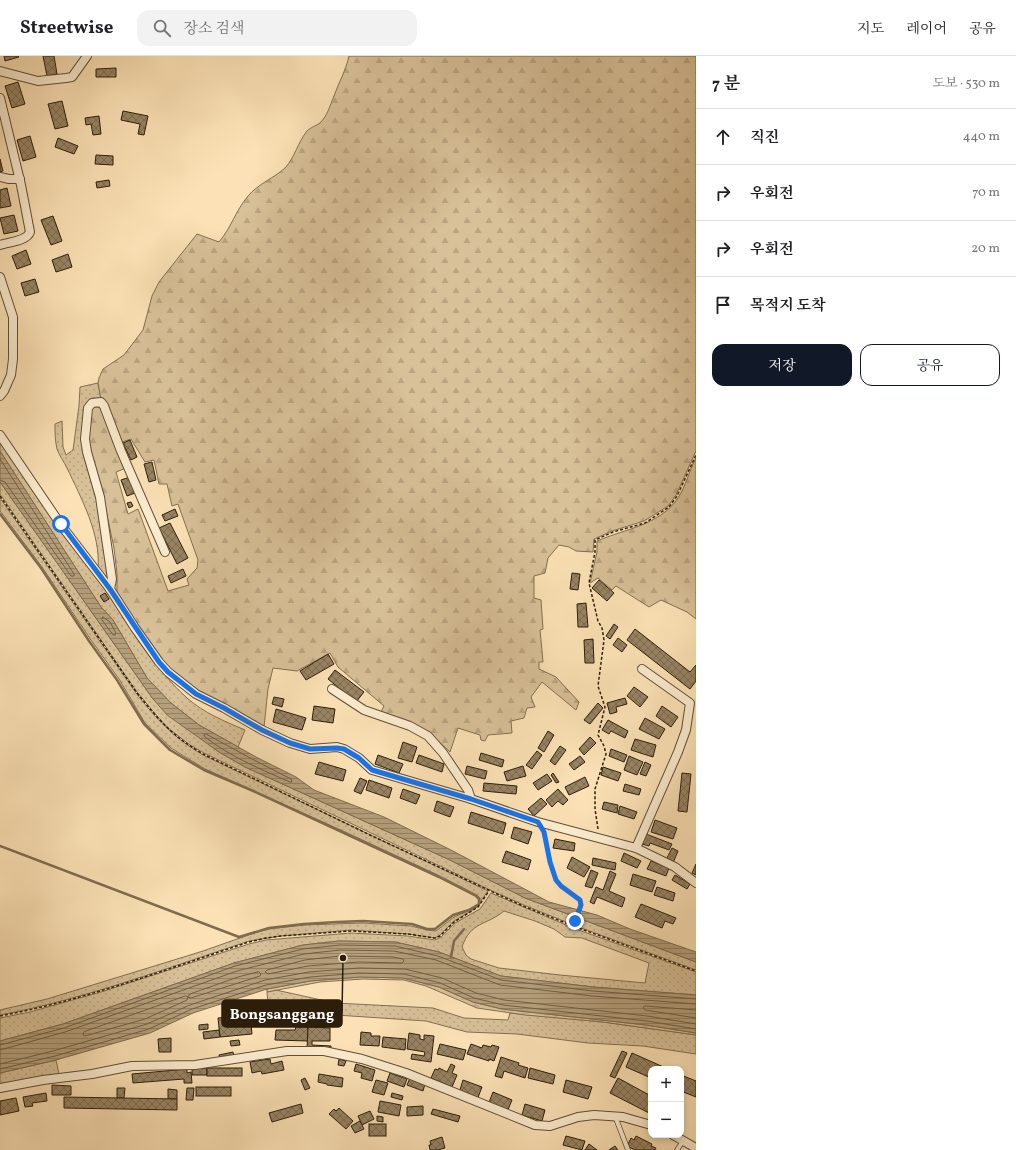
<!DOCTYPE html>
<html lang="ko">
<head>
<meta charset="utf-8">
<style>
  :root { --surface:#fff; --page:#f2f2f2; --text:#202124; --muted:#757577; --line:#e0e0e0; --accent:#111827 }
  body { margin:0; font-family:Vollkorn,"Noto Serif KR",serif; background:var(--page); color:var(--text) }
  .controls { position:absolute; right:12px; bottom:12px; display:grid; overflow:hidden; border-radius:8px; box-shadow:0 2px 6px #0003 }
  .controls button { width:36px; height:36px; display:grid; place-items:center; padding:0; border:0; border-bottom:1px solid var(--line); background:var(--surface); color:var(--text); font:20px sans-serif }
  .stop { position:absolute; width:12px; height:12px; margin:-9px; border:3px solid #1a73e8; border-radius:50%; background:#fff }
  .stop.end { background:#1a73e8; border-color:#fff; box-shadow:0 1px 4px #0008 }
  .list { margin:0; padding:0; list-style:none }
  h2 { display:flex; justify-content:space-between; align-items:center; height:52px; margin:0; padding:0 16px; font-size:17px }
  h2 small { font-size:13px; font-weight:400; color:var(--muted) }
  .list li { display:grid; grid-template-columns:26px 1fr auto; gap:12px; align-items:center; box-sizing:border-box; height:56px; padding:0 16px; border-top:1px solid var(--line) }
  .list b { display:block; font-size:15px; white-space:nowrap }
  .list em { font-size:13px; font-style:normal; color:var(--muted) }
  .actions { display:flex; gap:8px; padding:12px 16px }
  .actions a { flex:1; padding:9px 0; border:1px solid var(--accent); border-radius:12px; text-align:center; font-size:14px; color:var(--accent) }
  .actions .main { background:var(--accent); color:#fff }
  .icon { flex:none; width:22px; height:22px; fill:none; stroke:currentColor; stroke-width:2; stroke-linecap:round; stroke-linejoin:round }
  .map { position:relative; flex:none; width:696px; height:1094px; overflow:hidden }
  header { display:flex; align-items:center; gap:24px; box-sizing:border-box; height:56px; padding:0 20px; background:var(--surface); border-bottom:1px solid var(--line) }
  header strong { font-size:19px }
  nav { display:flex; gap:22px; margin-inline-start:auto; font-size:14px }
  .search { width:280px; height:36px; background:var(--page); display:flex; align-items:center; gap:10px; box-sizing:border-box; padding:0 14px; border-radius:12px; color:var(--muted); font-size:15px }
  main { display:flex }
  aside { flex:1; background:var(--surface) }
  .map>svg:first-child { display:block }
  .grass { fill:url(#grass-dots); stroke:#826f51; fill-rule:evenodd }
  .forest { fill:url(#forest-firs); stroke:#826f51 }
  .wetland { fill:url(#wetland-marsh); stroke:#826f51 }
  .water { fill:url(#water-rules); stroke:#7f6b4e }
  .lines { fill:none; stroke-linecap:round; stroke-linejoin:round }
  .shore { stroke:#715e42; stroke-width:1 }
  .stream { stroke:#7f6b4e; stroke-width:2.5 }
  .building { fill:url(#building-cross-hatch); stroke:#2d1e0a }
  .service-casing { stroke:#604f35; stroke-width:5.5 }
  .minor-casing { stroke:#604f35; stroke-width:10 }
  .path { stroke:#2d1e0a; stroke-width:1.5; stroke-dasharray:3 2; stroke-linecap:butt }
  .service { stroke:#fceccf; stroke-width:4 }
  .minor { stroke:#fceccf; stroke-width:8 }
  .route { stroke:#1a73e8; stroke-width:5 }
  .leader { fill:none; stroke:#2d1e0a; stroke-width:1.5 }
  .callout-dot { fill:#2d1e0a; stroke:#fceccf; stroke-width:1.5 }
  .callout { fill:#2d1e0a; stroke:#2d1e0a; stroke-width:1.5 }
  .callout-label { font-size:15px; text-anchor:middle; font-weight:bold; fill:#fff }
</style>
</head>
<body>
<header>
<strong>Streetwise</strong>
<div class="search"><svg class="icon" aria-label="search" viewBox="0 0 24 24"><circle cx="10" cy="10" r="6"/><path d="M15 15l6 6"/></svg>장소 검색</div>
<nav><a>지도</a><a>레이어</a><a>공유</a></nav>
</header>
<main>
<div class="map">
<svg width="696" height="1094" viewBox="0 0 696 1094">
  <defs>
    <pattern id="grass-dots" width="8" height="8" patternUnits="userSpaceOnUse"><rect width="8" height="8" fill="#d8c098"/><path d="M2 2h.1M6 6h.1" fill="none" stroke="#baa582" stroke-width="1.8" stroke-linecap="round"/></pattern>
    <pattern id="forest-firs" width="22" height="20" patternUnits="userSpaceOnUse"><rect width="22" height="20" fill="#d8c098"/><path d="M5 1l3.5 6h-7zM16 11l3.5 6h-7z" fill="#baa582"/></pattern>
    <pattern id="wetland-marsh" width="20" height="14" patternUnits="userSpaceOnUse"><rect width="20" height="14" fill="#d8c098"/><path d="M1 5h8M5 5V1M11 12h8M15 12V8" fill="none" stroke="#baa582"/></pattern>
    <pattern id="water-rules" width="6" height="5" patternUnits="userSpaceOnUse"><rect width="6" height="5" fill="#b59f7b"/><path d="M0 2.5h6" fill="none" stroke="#948163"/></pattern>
    <pattern id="building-cross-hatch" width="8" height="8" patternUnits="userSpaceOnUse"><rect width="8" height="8" fill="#988363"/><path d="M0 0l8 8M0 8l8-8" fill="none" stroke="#7c6b50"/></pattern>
  </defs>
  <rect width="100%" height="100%" fill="#fbe1b5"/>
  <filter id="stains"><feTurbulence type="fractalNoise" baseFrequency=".005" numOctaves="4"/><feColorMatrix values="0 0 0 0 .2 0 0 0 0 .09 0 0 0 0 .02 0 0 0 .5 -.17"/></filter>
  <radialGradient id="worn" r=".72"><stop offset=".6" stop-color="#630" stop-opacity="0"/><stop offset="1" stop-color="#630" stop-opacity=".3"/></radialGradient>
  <g class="grass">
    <path d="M98,327L101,343L93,342L90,344L98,440L108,525L98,513C101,478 81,442 67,412C64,406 59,399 57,393C55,385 55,376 55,368L62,365L63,391L66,399L73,394L79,350L80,331Z"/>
    <path d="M0,383C36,434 74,485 109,537C133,572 154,613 187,642C204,657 224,665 245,674L238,691L199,669L171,647L147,622L113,564L101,551L0,395Z"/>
    <polygon points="0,426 153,643 219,696 245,711 450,804 525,842 696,906 696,914 576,870 577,866 574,864 571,868 524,849 490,834 204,697 190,689 168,672 157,660 137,636 0,438"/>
    <path d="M0,442L136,637C158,665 172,680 203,699L488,835L476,852L454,865L440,879L435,882L408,878L351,874L281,880L249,885C167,912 85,943 0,959V954L47,943L148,912L203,895L254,877L269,873L304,869L363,867L411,870L427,874L436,875L454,861L475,852L480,848V842L477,839L440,820L343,775L205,713L171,692L145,667L119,623L91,584L42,511L0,455Z"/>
    <path d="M491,837L573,872L696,916V939L593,931L501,920L439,896L395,886L339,885L303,889L234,907L63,968L0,985V962L30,956L101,936L249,888L266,884L351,877L408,880L435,884L441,881L455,867L480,853ZM504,855L535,865L554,873L565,881L582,882L649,907L645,927L560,919L499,912L471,903L466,899L462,891C471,865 486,870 504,855Z"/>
    <polygon points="276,934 335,947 433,952 464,962 508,964 510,957 603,966 696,979 696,998 643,990 588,987 517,978 467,976 426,965 336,959 268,948 267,936"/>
    <polygon points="56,1004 59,1018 0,1029 0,1017"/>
  </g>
  <g class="forest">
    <path d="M349,0H696V395L676,439L668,450L644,465L612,475L594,483L593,496L576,495L569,491L559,489L548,502L545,517L534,520V542L541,544L543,573L540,574L543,606H539V613L556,621L579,646L576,654L542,626L531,641L535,651L527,652L524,662L511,665L512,677L488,679L485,685L481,684L480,679L458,672L450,696L435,682L380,658L384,650L338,611L330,597L297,615L273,612L268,633L264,671L186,628L164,606L139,572L117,536V517L114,492L103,440L87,387L91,354L93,351H98L101,353L126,412L116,416L128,458L138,453L168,535L189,529L187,523L197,512L198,504L178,448L172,450L167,428H159L154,404L145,406L131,383L122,386L108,349L101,343L98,327L99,322L103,313L124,299L143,274L152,240L159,226L197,178L219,186C231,172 236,154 248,140C258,128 274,122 285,112C295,101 298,86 307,75C311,71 316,70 320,67C328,59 330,49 334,40C339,26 346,14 349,0Z"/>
    <path d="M696,402V563L687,556L661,544L649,551L616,530L612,534L598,522L590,527L597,496V485C625,473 660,469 678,442C686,430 689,415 696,402Z"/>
  </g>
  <polygon class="wetland" points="360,921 403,922 439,931 473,946 502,953 646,969 696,977 696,979 603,966 525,959 477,952 426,930 404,924 363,923 320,926 267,936 267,933 310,925"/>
  <g class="water">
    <polygon points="0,395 101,551 113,564 147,622 171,647 199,669 256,701 296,721 314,734 384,761 451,794 549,846 597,859 630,873 696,896 696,906 525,842 450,804 245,711 219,696 167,659 153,643 0,426"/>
    <polygon points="339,885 395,886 439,896 501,920 593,931 696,939 696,977 646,969 502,953 473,946 439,931 403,922 360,921 310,925 267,933 193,957 150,977 56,1004 0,1017 0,985 63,968 234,907 303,889"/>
  </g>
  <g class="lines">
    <g class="shore">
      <polyline points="0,403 74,518 74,520 71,520 5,426 0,424"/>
      <polygon points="103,561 110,566 116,577 115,579 113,579 102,564"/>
      <path d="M206,678L254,704L291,723L292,726H290C260,713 231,701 205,681L204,679Z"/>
      <polygon points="340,900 393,901 403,903 404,905 402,907 358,906 308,910 268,918 265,916 267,914 305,904"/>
      <polygon points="259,916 261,918 260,920 191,942 188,941 190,938 238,921"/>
      <polygon points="186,940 188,941 187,944 145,963 85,980 83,979 84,976"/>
      <polyline points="696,954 645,950 643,951 645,954 696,962"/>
      <polyline points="0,989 64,972 235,910 303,893 340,889 395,890 438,900 501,924 593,935 696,943"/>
      <polyline points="0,994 65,976 237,915 304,898 340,894 394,895 436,904 500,929 592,940 696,948"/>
      <polyline points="0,1008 53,995 147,968 190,949 265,924 309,916 359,912 405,913 442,922 476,937 504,944 647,960 696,968"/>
      <polyline points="0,1013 55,1000 149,973 192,953 266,929 310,921 359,917 404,918 440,927 474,942 503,949 647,965 696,973"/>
    </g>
    <g class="stream">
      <polyline points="0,458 41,512 89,585 117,624 144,668 170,694 204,714 251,734 439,821 476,840 479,843 479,848 469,854 453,859 435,873 427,873 412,868 363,865 337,866 304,868 269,872 239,881 0,790"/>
      <polyline points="451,901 454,885 464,873"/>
    </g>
  </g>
  <g class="building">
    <polygon points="4,0 18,0 19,1 5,5"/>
    <polygon points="43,0 54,0 57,18 47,20"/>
    <polygon points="116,12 116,21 96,21 96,13"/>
    <polygon points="18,26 25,48 12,52 5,30"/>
    <polygon points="62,45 68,70 55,73 48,48"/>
    <polygon points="123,55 148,60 144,79 138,78 140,68 121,64"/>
    <polygon points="99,60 101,78 93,79 91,68 86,69 85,62"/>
    <polygon points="30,80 36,101 23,105 17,84"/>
    <polygon points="58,82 78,90 74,98 55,91"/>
    <polygon points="96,99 113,100 113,109 95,108"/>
    <polygon points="0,103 3,115 0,116"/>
    <polygon points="109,124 110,130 97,132 96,126"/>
    <polygon points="7,132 11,150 0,152 0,134"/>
    <polygon points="14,159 18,175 4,178 0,162"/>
    <polygon points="53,160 62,185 51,189 41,164"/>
    <polygon points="26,194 31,208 17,213 12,200"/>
    <polygon points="68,198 72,211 56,216 52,204"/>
    <polygon points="35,223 39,236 25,240 21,227"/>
    <polygon points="130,384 137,401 131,404 123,387"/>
    <polygon points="152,406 156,424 149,426 144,408"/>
    <polygon points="130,421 135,437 127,440 121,424"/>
    <polygon points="131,446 133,450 129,452 127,447"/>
    <polygon points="175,453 178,460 165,465 162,459"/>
    <polygon points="170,467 188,502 177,508 159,472"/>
    <polygon points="183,513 186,520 171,527 168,520"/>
    <polygon points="572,517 580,518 578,534 570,533"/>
    <polygon points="599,524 614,537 607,545 592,532"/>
    <polygon points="105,537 109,543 104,546 100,540"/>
    <polygon points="586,547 588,571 578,571 577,548"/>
    <polygon points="614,568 618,571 610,583 606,580"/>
    <polygon points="635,573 690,616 696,609 696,625 690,633 627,584"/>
    <polygon points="618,582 627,589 622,596 613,589"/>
    <polygon points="593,583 594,607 585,607 584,584"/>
    <polygon points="328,598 334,608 306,624 300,615"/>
    <polygon points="335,614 364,636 356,646 328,623"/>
    <polygon points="634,631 648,641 640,651 627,640"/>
    <polygon points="274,641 284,643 282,651 272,648"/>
    <polygon points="625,642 627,648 616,651 617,656 610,658 607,647"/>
    <polygon points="598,647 603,652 590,668 584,664"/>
    <polygon points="314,650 335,653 333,667 312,664"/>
    <polygon points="662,650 678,661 671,671 656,660"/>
    <polygon points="276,653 306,662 302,674 273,666"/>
    <polygon points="645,662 665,673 659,683 639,673"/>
    <polygon points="608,664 628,675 625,682 611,675 609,678 602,674"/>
    <polygon points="548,675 554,679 544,696 538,692"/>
    <polygon points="590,681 596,687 584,699 579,693"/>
    <polygon points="635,683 656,689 653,701 631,694"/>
    <polygon points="403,686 417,691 412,706 398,702"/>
    <polygon points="560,690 566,694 555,709 550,705"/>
    <polygon points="611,693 627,699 624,706 609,700"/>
    <polygon points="537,695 542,699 532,713 526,709"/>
    <polygon points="481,697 504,704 502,711 479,704"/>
    <polygon points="378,699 403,708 399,717 375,708"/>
    <polygon points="419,699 444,708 442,716 416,707"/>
    <polygon points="580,700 585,706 574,714 569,708"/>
    <polygon points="629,700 643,706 637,719 624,714"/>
    <polygon points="319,706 346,714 343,725 315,718"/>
    <polygon points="645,706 651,709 646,720 640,718"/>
    <polygon points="467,710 487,715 485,723 465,718"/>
    <polygon points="523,710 526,720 507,725 504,716"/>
    <polygon points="603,711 621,717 618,725 601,719"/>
    <polygon points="553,717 559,726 556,727 551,719"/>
    <polygon points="682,717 691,718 687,756 678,755"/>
    <polygon points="547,718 552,725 538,734 533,727"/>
    <polygon points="585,721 589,730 569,739 565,731"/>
    <polygon points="360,722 367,725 361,738 354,735"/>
    <polygon points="369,724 392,732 389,742 366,734"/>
    <polygon points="484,727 517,730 516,738 483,735"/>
    <polygon points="625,728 641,733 639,739 623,735"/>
    <polygon points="403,733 420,739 416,748 400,742"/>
    <polygon points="558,733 568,744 563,749 558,745 552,751 546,744"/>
    <polygon points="541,742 547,748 534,760 528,753"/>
    <polygon points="437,745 454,751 450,761 434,755"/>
    <polygon points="604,746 618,749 617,757 602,753"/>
    <polygon points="620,750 637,756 634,763 618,758"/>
    <polygon points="471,756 506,767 503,778 468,767"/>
    <polygon points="655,764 677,772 673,783 651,776"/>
    <polygon points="514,771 532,776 528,788 511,782"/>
    <polygon points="646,778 672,788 669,794 650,787 649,790 642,788"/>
    <polygon points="555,783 575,787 574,795 553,792"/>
    <polygon points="672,792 678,795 673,807 666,804"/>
    <polygon points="506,795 531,804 528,814 502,806"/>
    <polygon points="624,797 641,805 637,812 621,805"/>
    <polygon points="572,801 590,811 584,821 567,812"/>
    <polygon points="593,802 616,807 615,814 592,809"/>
    <polygon points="651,805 669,812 666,820 647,813"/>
    <polygon points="696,808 696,819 692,817"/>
    <polygon points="591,814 598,817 592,832 585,830"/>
    <polygon points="610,815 616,818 609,835 625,842 622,851 597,841 594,848 590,846 596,831 603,834"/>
    <polygon points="633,818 656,825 652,836 630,829"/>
    <polygon points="675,819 690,828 687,833 672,824"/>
    <polygon points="657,831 675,837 673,845 654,839"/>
    <polygon points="641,848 676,862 673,868 665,865 662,872 635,861"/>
    <polygon points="229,961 230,971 251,968 252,978 220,981 218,962"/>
    <polygon points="208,968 208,973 199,974 199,969"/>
    <polygon points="296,971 308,971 308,985 275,984 276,974 295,974"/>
    <polygon points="308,971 330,972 330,985 312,985 312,989 331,990 331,994 307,993"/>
    <polygon points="219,974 220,981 204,983 203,976"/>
    <polygon points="361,976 371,977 371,980 380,980 379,990 360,989"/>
    <polygon points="409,977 420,979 420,983 424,984 424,979 434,980 431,1006 411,1003 412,998 424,1000 425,996 407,993"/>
    <polygon points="383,981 406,983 405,994 382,991"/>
    <polygon points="171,982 171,996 159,996 158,983"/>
    <polygon points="239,984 240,989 231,990 230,985"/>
    <polygon points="440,988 466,994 463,1004 437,998"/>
    <polygon points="471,988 482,992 483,989 491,991 492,989 499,991 494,1005 489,1003 489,1005 467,998"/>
    <polygon points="622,995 627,997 615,1022 610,1020"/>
    <polygon points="233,996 234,1001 220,1004 219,999"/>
    <polygon points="632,997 668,1013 651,1013 651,1022 626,1011"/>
    <polygon points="501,1001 519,1007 518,1009 528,1012 525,1022 504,1015 502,1022 495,1020"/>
    <polygon points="270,1003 271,1008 282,1005 284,1014 262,1018 261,1015 252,1017 250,1006"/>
    <polygon points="339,1003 346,1005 344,1010 338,1009"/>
    <polygon points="356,1008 375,1014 372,1025 361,1022 362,1017 354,1015"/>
    <polygon points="451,1008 455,1010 452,1017 457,1019 452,1031 431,1022 435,1013 438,1014 439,1012 447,1016"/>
    <rect x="192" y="1012" width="15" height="7"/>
    <rect x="207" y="1012" width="35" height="8"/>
    <polygon points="530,1012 555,1019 553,1028 528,1022"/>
    <polygon points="187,1013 187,1017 191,1016 192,1027 184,1027 184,1023 133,1027 132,1018"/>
    <polygon points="390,1017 407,1023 404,1031 387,1025"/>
    <polygon points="319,1018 343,1022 342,1031 327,1029 327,1028 318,1026"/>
    <polygon points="681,1019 696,1025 696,1041 681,1035"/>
    <polygon points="305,1022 310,1032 305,1034 301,1024"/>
    <polygon points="410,1022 425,1028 423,1035 407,1029"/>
    <polygon points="618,1022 651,1040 651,1058 610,1037"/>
    <polygon points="376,1024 388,1027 384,1039 372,1036"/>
    <polygon points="463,1024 482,1031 477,1044 459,1037"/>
    <polygon points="566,1024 592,1031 588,1043 563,1036"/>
    <polygon points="52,1029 71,1030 71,1039 52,1039"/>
    <rect x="196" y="1031" width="35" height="9"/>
    <polygon points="117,1032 125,1032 124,1042 117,1042"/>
    <polygon points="187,1032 194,1032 193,1044 186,1044"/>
    <polygon points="168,1033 177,1034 177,1043 168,1043"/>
    <polygon points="493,1036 512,1044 507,1056 488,1049"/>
    <polygon points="46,1037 47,1045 32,1047 33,1050 25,1051 23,1041"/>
    <polygon points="392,1037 403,1040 402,1044 391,1041"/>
    <polygon points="64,1041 177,1043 177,1054 64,1052"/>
    <polygon points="16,1042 19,1055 0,1059 0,1045"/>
    <polygon points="380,1045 401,1049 399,1060 378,1056"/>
    <polygon points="301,1048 303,1057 272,1066 269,1057"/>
    <polygon points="525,1048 545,1054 542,1065 522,1059"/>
    <polygon points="423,1050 423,1059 407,1060 407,1051"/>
    <polygon points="339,1052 353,1065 346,1073 329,1058 334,1053 336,1055"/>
    <polygon points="433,1053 460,1060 458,1066 431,1058"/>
    <polygon points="370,1055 374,1063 362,1069 358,1060"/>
    <polygon points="377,1060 383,1061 383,1066 377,1065"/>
    <polygon points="360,1065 364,1073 355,1077 351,1070"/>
    <rect x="369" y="1068" width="17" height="12"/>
    <polygon points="566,1080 585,1085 582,1094 563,1089"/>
    <polygon points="636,1080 652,1088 651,1090 656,1092 655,1094 635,1094 627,1090 631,1082 634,1084"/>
    <polygon points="442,1081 445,1092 437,1094 430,1094 429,1089 431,1089 430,1085"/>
    <polygon points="589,1088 597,1094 585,1094"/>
    <polygon points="615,1090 618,1094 609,1094"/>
  </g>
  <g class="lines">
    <defs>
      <g id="service">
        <polyline points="615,1060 628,1094"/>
        <polyline points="677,1094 683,1085"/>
      </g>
      <g id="minor">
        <polyline points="0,15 38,25 66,22 72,21 87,0"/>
        <path d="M0,42L21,129L30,176C27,185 9,186 0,189"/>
        <polyline points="0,121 9,123 20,123"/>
        <polyline points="0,221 13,261 13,303 11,319 4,335 0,340"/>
        <polyline points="0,379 61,469 110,533 135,572 159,606 168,616 196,638 224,652 262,674 290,687 310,693 337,691 344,693 359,702 372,714 471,743 538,766 636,792 675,811 696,827"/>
        <polyline points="110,533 112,523 100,441 87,396 85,383 88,352 92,347 101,346 104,350 121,395 165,496"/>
        <polyline points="332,633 364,654 410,670 428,680 443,697 468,734 471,743"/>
        <polyline points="636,792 678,696 686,674 690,647 642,613"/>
        <polyline points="0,1032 43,1024 92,1018 132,1010 195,1009 287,995 324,995 362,1003 406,1017 535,1069 550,1070 578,1061 594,1059 623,1061 651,1069"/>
        <polyline points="673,1079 696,1092"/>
      </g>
    </defs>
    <use href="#service" class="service-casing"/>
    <use href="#minor" class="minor-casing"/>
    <g class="path">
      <path d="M0,440L137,637C159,664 172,680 203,698L370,779L523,850L573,870L696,915"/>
      <polyline points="598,773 595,753 595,733 606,698 604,690 598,679 605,651 598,630 604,584 602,572 598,565 589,527 595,496 595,484 613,476 645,467 669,451 677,440 696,399"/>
      <path d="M544,777C549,793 547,819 562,831C567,835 574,839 580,844L581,849L573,870"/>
      <path d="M0,960C85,944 167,913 249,886L266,882L281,880L351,875L408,878L435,882L440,880L454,866L478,851L489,835"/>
    </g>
    <use href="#service" class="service"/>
    <use href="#minor" class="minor"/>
  </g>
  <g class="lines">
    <polyline class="route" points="61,468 110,533 136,572 159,606 168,616 196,638 224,652 262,674 290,687 310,693 337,692 344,693 359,702 372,714 471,743 538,766 544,776 550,806 556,824 561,830 580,844 581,849 575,865"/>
  </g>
  <path class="leader" d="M343 902L342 957"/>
  <circle class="callout-dot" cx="343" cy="902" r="4"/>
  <rect class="callout" x="222" y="944" width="120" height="27" rx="4"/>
  <g class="callout-label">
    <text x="282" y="963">Bongsanggang</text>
  </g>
  <rect width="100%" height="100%" filter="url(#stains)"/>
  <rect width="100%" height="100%" fill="url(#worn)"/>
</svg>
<div class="controls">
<button>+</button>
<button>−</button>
</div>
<div class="stop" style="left:61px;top:468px"></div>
<div class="stop end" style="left:575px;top:865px"></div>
</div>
<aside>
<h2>7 분<small>도보 · 530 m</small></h2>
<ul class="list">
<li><svg class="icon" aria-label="ahead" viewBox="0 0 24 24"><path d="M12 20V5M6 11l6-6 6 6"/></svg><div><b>직진</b></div><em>440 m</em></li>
<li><svg class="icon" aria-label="right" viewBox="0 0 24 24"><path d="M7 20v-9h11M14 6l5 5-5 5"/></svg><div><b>우회전</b></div><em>70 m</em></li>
<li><svg class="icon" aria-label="right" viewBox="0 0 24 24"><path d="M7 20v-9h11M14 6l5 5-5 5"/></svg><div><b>우회전</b></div><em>20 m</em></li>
<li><svg class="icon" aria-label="arrive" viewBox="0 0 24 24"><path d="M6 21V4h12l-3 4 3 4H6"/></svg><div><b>목적지 도착</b></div></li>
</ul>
<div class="actions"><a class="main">저장</a><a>공유</a></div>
</aside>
</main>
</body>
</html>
